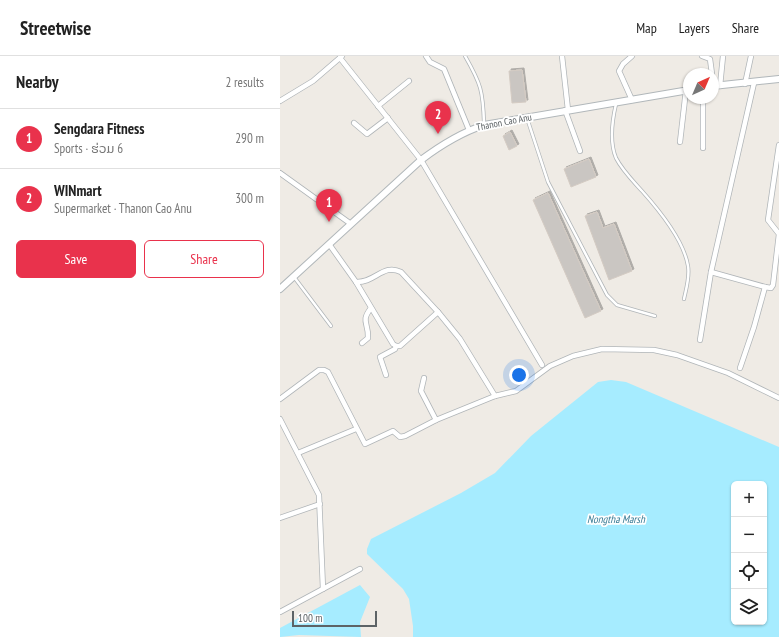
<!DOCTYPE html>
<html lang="en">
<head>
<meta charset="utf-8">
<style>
  :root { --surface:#fff; --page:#f2f2f2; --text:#222; --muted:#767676; --line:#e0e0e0; --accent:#e9324c }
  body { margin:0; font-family:"PT Sans Narrow","Noto Sans Lao",sans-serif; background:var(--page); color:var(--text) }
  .controls { position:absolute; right:12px; bottom:12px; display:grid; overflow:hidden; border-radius:6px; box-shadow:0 1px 3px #0004 }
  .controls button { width:36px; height:36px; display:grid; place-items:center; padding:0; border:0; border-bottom:1px solid var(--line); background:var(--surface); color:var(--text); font:20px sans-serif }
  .compass { position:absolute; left:403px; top:12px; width:36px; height:36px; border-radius:50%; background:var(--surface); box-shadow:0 1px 3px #0004; rotate:44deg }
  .scale { position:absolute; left:12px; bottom:10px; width:85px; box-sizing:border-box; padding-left:4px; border:2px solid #5d6366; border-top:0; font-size:11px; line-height:14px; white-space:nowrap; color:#5d6366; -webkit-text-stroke:3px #fff; paint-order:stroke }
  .you { position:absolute; left:239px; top:319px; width:14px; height:14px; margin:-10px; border:3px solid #fff; border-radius:50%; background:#1a73e8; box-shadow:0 0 0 6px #1a73e833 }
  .badge { display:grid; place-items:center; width:26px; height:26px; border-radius:50%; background:var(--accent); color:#fff; font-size:13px; font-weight:700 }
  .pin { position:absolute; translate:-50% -33px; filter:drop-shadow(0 1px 2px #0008) }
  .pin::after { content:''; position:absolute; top:21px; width:14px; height:12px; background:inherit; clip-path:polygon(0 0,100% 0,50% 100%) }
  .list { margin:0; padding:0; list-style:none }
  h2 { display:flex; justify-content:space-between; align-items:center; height:52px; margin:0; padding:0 16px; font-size:17px }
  h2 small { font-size:13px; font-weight:400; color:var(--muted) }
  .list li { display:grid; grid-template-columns:26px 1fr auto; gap:12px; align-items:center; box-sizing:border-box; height:60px; padding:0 16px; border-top:1px solid var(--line) }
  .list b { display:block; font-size:15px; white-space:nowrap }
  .list p { margin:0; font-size:13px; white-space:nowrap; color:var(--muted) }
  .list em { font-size:13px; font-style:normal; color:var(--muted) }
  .actions { display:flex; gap:8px; padding:12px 16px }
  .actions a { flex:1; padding:9px 0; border:1px solid var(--accent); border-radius:6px; text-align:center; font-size:14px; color:var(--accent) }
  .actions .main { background:var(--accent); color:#fff }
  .icon { flex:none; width:22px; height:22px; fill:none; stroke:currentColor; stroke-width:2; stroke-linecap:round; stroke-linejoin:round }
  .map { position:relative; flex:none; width:499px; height:581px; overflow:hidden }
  header { display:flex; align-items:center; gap:24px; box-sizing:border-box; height:56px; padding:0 20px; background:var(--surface); border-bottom:1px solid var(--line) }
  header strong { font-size:19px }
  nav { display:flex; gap:22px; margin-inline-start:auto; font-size:14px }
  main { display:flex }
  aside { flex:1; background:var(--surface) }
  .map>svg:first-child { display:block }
  .water { fill:#a6ecff; fill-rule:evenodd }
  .building { fill:#cac6c2; stroke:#d4cbc3; filter:url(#shadow) }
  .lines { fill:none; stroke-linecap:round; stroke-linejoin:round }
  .lane-casing { stroke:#b0b5b8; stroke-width:4 }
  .street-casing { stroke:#b0b5b8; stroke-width:6 }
  .secondary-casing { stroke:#b1b7ba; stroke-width:8 }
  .lane { stroke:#fff; stroke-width:2.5 }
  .street { stroke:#fff; stroke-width:4.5 }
  .secondary { stroke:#fff; stroke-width:6 }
  .labels { text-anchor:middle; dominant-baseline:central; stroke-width:3.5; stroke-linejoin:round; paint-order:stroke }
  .street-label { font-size:10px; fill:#5d6366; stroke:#fff }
  .water-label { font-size:11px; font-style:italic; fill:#3a7c96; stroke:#fff }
</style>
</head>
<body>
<header>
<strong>Streetwise</strong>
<nav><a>Map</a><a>Layers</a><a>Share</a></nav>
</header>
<main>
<aside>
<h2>Nearby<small>2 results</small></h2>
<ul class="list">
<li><span class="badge">1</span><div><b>Sengdara Fitness</b><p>Sports · ຮ່ວມ 6</p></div><em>290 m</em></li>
<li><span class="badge">2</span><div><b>WINmart</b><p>Supermarket · Thanon Cao Anu</p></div><em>300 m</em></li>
</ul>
<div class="actions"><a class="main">Save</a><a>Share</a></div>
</aside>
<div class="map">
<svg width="499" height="581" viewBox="0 0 499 581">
  <defs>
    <filter id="shadow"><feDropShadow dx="2" dy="-2" stdDeviation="0" flood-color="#0004"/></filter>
  </defs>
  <rect width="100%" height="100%" fill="#efebe5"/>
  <g class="water">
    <path d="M331,324L346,326L499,391V581H133V570L129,543L123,533L87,498V493L91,483L181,437L215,417L251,380L318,326ZM454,428H484V566H454Z"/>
    <polygon points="80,529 90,541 80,566 81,581 19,579 0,581 0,572"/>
  </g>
  <g class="building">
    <polygon points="242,14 246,46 232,47 229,15"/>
    <polygon points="230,76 237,90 229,94 223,80"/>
    <polygon points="309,103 316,121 291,131 284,113"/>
    <polygon points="268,137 321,255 305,262 253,144"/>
    <polygon points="317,156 323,172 334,168 352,215 329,224 305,160"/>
  </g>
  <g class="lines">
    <defs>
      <g id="lane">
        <path d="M185,0C201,28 203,35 204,67"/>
        <path d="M336,48C332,65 329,85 336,102C342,114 353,125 362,135C379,154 404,185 408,210C410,221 406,233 404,243"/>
        <polyline points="247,62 268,126 327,239 337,249 375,260"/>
        <polyline points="14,221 51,270"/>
      </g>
      <g id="street">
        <polyline points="146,0 150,6 164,13 189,74"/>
        <polyline points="282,0 288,54"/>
        <polyline points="352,0 343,8 339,15 352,44"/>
        <polyline points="422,0 430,3 432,18"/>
        <polyline points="60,2 141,104 262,309"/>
        <polyline points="465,28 471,0"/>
        <polyline points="440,30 443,0"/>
        <polyline points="0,45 33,25 62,0"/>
        <polyline points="98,50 129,25"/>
        <polyline points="285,54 300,95"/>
        <polyline points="74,67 87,78 108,62"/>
        <polyline points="400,86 406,34"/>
        <polyline points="423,92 423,42"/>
        <polyline points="0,117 71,168"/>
        <path d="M49,188L76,226C95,227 103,207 121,216L158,256L180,283L215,340"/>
        <polyline points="431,216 485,231"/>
        <polyline points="76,226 113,288 116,290 120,290 158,256"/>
        <polyline points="420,284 431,216 474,27"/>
        <path d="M82,287L88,282C89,267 80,266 91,252"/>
        <polyline points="460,312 474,271 485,231 491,232 493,229 499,178 488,164 499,89"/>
        <polyline points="106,319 100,301 115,293 116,290"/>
        <polyline points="144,322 141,335 156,364"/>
        <polyline points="0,343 39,314 44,314 48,316 85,388 113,375 120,381 125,380 156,364 215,340 236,335 270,310 293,300 322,293 374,294 397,299 448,317 499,342"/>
        <polyline points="0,363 39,439 43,533"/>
        <polyline points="18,397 76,373"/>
        <polyline points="0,462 40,448"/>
        <polyline points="0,556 80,513"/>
      </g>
      <g id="secondary">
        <polyline points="433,30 499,23"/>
        <path d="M0,233L141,104C161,89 180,77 204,69L409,34"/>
      </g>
    </defs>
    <use href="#lane" class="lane-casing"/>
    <use href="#street" class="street-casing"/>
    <use href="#secondary" class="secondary-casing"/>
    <use href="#lane" class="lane"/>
    <use href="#street" class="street"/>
    <use href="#secondary" class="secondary"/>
  </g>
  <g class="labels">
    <g class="street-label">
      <text transform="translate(224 66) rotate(-11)">Thanon Cao Anu</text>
    </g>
    <g class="water-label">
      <text x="336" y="463">Nongtha Marsh</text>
    </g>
  </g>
</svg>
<div class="controls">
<button>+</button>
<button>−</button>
<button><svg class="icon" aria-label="locate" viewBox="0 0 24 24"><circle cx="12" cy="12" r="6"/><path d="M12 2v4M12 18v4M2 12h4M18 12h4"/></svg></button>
<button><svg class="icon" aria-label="layers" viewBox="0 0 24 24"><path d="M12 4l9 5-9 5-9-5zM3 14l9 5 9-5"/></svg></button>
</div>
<svg class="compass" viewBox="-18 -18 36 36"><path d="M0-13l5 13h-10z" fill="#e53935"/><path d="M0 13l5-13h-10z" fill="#767676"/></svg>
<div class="scale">100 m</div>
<div class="you"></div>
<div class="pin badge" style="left:49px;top:166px">1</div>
<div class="pin badge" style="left:158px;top:78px">2</div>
</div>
</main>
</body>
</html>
